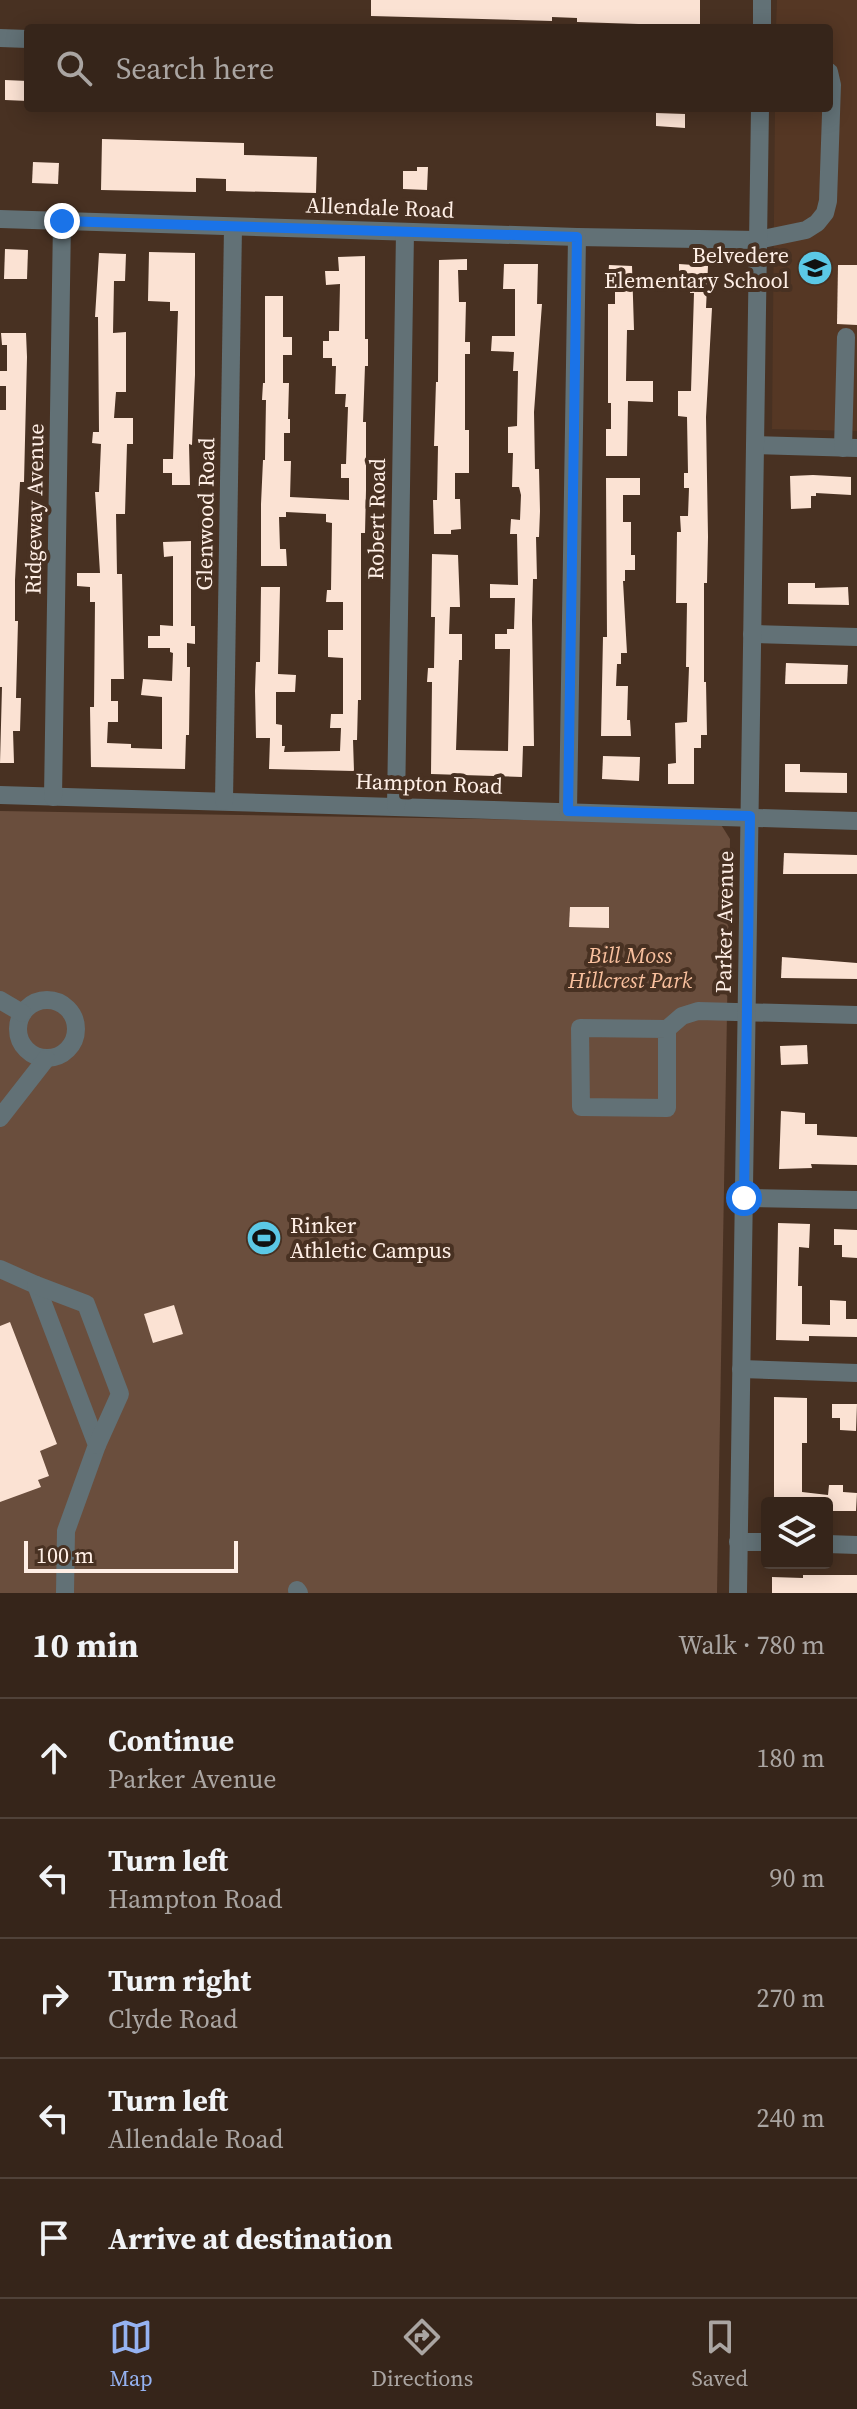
<!DOCTYPE html>
<html lang="en">
<head>
<meta charset="utf-8">
<style>
  :root { --surface:#36251a; --page:#3d2d23; --text:#f1f3f6; --muted:#aaa5a2; --line:#504239; --accent:#95b2f1 }
  body { margin:0; font-family:"Source Serif 4",serif; background:var(--page); color:var(--text) }
  .controls { position:absolute; right:24px; bottom:24px; display:grid; overflow:hidden; border-radius:8px; box-shadow:0 4px 20px #0003 }
  .controls button { width:72px; height:72px; display:grid; place-items:center; padding:0; border:0; border-bottom:2px solid var(--line); background:var(--surface); color:var(--text); font:40px sans-serif }
  .scale { position:absolute; left:24px; bottom:20px; width:214px; box-sizing:border-box; padding-left:8px; border:4px solid #ffefe6; border-top:0; font-size:22px; line-height:28px; white-space:nowrap; color:#ffefe6; -webkit-text-stroke:6px #483122; paint-order:stroke }
  .stop { position:absolute; width:24px; height:24px; margin:-18px; border:6px solid #1a73e8; border-radius:50%; background:#fff }
  .stop.end { background:#1a73e8; border-color:#fff; box-shadow:0 2px 8px #0008 }
  .list { margin:0; padding:0; list-style:none }
  h2 { display:flex; justify-content:space-between; align-items:center; height:104px; margin:0; padding:0 32px; font-size:34px }
  h2 small { font-size:26px; font-weight:400; color:var(--muted) }
  .list li { display:grid; grid-template-columns:52px 1fr auto; gap:24px; align-items:center; box-sizing:border-box; height:120px; padding:0 32px; border-top:2px solid var(--line) }
  .list b { display:block; font-size:30px; white-space:nowrap }
  .list p { margin:0; font-size:26px; white-space:nowrap; color:var(--muted) }
  .list em { font-size:26px; font-style:normal; color:var(--muted) }
  .icon { flex:none; width:44px; height:44px; fill:none; stroke:currentColor; stroke-width:2; stroke-linecap:round; stroke-linejoin:round }
  .map { position:relative; flex:none; width:857px; height:1593px; overflow:hidden }
  .search { position:absolute; background:var(--surface); box-shadow:0 4px 20px #0003; left:24px; right:24px; top:24px; height:88px; display:flex; align-items:center; gap:20px; box-sizing:border-box; padding:0 28px; border-radius:8px; color:var(--muted); font-size:30px }
  .sheet { height:704px; background:var(--surface) }
  nav { display:flex; justify-content:space-around; align-items:center; box-sizing:border-box; height:112px; border-top:2px solid var(--line); background:var(--surface); font-size:22px; color:var(--muted) }
  nav a { display:grid; justify-items:center; gap:4px }
  nav .on { color:var(--accent) }
  .map>svg:first-child { display:block }
  .built { fill:#553724 }
  .green { fill:#6a4e3d }
  .building { fill:#fbe2d3 }
  .lines { fill:none; stroke-linecap:round; stroke-linejoin:round }
  .minor { stroke:#627176; stroke-width:18 }
  .route { stroke:#1a73e8; stroke-width:10 }
  .labels { text-anchor:middle; dominant-baseline:central; stroke-width:8; stroke-linejoin:round; paint-order:stroke }
  .street-label { font-size:22px; fill:#ffefe6; stroke:#483122 }
  .poi-label { font-size:22px; fill:#ffefe6; stroke:#483122; text-anchor:end }
  .park-label { font-size:22px; font-style:italic; fill:#f9c09e; stroke:#483122 }
</style>
</head>
<body>
<div class="map">
<svg width="857" height="1593" viewBox="0 0 857 1593">
  <rect width="100%" height="100%" fill="#483122"/>
  <polygon class="built" points="777,0 857,0 857,431 772,429 775,108 829,108 829,28 776,28"/>
  <polygon class="green" points="0,811 720,823 730,839 717,1593 0,1593"/>
  <g class="building">
    <polygon points="371,0 700,0 700,26 577,22 577,18 552,17 552,21 371,16"/>
    <polygon points="5,80 28,81 28,101 5,100"/>
    <polygon points="656,113 685,114 685,128 656,126"/>
    <polygon points="102,139 244,143 244,155 317,157 316,193 226,191 226,179 196,178 196,192 101,190"/>
    <polygon points="33,162 59,163 58,184 32,183"/>
    <polygon points="417,167 428,167 427,190 403,189 403,171 417,171"/>
    <polygon points="5,249 28,250 27,279 4,279"/>
    <polygon points="149,252 195,253 195,375 192,445 189,444 190,485 172,485 172,473 163,473 163,459 173,459 178,311 170,311 170,302 148,301"/>
    <polygon points="99,253 126,254 125,281 114,281 113,333 126,332 126,392 116,392 114,418 133,418 133,444 127,444 125,514 116,514 117,574 122,574 124,679 111,679 111,701 118,701 118,722 108,722 107,743 131,744 131,748 162,749 162,697 141,695 143,679 172,681 173,653 170,652 170,648 148,648 148,636 160,636 160,625 173,626 173,556 164,557 163,542 191,541 191,626 195,626 195,644 187,643 187,667 190,667 189,735 186,735 185,769 91,767 90,707 94,707 95,602 90,602 90,587 77,586 77,573 100,573 95,492 99,492 101,444 92,443 93,432 99,432 98,317 95,317"/>
    <polygon points="365,256 365,339 368,339 368,366 365,366 363,422 366,422 366,490 365,533 361,533 361,700 358,700 357,740 353,740 354,771 269,769 270,738 256,738 255,691 256,662 260,662 261,587 280,587 278,674 296,675 295,692 276,692 276,724 282,725 282,746 285,746 284,752 340,751 341,728 330,728 331,714 343,714 343,658 328,657 328,630 343,630 343,602 326,602 327,590 331,590 332,523 326,522 326,514 286,512 286,517 279,517 280,549 286,549 287,566 261,566 261,504 263,460 265,460 266,400 262,400 263,383 265,383 265,296 283,296 283,337 292,337 292,355 283,355 283,383 289,383 288,419 290,419 290,433 284,433 284,461 291,461 290,497 349,500 349,478 341,478 341,464 346,464 348,407 345,407 346,394 335,394 336,366 332,366 332,358 323,358 323,341 329,341 329,331 339,331 340,284 326,285 325,271 339,271 338,257"/>
    <polygon points="467,259 467,270 458,270 459,302 466,302 465,342 470,342 470,354 465,354 465,430 469,430 469,473 455,473 455,499 460,499 461,529 451,530 451,534 434,534 433,500 437,500 438,446 434,446 436,382 438,382 439,260"/>
    <polygon points="504,264 538,264 537,304 542,304 534,412 535,469 539,469 540,511 539,537 536,537 537,579 533,579 532,620 534,746 523,746 522,777 431,774 432,682 427,682 428,668 434,668 435,617 431,617 432,554 458,555 460,607 450,607 449,634 462,634 462,660 459,660 456,750 508,751 510,649 495,649 495,634 507,634 507,629 514,629 515,598 490,598 490,584 518,585 517,534 510,534 511,519 520,520 521,495 519,487 512,487 513,453 508,453 508,427 517,426 518,371 513,371 514,352 491,351 492,336 515,336 515,289 503,289"/>
    <polygon points="679,264 708,266 706,308 712,308 706,417 708,537 707,583 704,583 704,682 706,682 707,735 701,735 701,748 694,748 694,784 668,784 668,764 676,763 675,723 687,722 689,667 686,667 687,603 676,603 677,532 681,532 680,516 688,516 689,488 684,488 684,473 688,473 687,417 678,416 678,391 691,391 694,293 690,293 691,282 679,281"/>
    <polygon points="609,265 632,266 634,330 627,330 626,381 653,381 653,402 628,401 627,456 606,456 606,429 611,429 611,403 608,403 608,304 615,304 615,280 608,280"/>
    <polygon points="838,265 857,265 857,325 837,324"/>
    <polygon points="1,333 26,333 27,357 24,482 20,482 15,580 15,621 18,621 16,698 21,698 20,731 13,731 14,763 0,763 2,687 0,687 0,410 6,410 6,386 0,386 0,371 7,371 7,345 2,345"/>
    <polygon points="813,475 851,477 851,495 816,493 816,496 811,496 811,508 791,509 790,476"/>
    <polygon points="606,478 640,478 640,495 623,495 623,522 631,522 631,555 635,555 635,570 625,570 625,581 623,581 627,653 621,653 621,664 617,664 616,686 628,686 627,720 630,720 631,736 601,736 603,637 607,637"/>
    <polygon points="788,583 815,583 815,588 848,587 849,605 788,604"/>
    <polygon points="786,663 848,665 847,684 785,684"/>
    <polygon points="603,756 640,757 639,781 602,779"/>
    <polygon points="785,764 800,764 800,772 847,773 847,793 785,792"/>
    <polygon points="784,853 857,855 857,874 783,874"/>
    <polygon points="570,907 609,907 609,928 569,927"/>
    <polygon points="782,957 857,963 857,979 781,978"/>
    <polygon points="807,1045 808,1064 781,1065 780,1046"/>
    <polygon points="781,1111 805,1113 805,1124 817,1124 817,1135 857,1137 857,1165 811,1164 812,1168 779,1169"/>
    <polygon points="778,1223 810,1224 809,1248 799,1247 798,1286 802,1286 802,1324 830,1325 830,1300 846,1301 846,1319 857,1319 857,1337 809,1336 809,1341 776,1340"/>
    <polygon points="834,1229 857,1230 857,1258 842,1257 842,1245 834,1245"/>
    <polygon points="174,1305 183,1334 153,1343 144,1314"/>
    <polygon points="10,1322 57,1444 40,1451 49,1476 38,1480 41,1487 0,1502 0,1326"/>
    <polygon points="774,1397 807,1398 807,1443 802,1443 802,1492 828,1495 829,1485 843,1485 843,1492 857,1493 856,1511 828,1511 828,1503 774,1503"/>
    <polygon points="832,1404 857,1404 856,1431 840,1430 840,1418 832,1418"/>
    <polygon points="803,1575 857,1575 857,1593 772,1593 772,1577 803,1578"/>
  </g>
  <g class="lines">
    <g class="minor">
      <polyline points="762,28 762,0"/>
      <polyline points="0,38 28,39"/>
      <polyline points="0,219 577,237 758,240 806,230 817,223 825,213 828,201 832,85 829,72"/>
      <polyline points="755,445 857,448"/>
      <polyline points="843,448 846,337"/>
      <polyline points="752,634 857,637"/>
      <polyline points="0,795 857,821"/>
      <polyline points="53,797 62,221"/>
      <polyline points="224,801 233,227"/>
      <polyline points="396,806 405,232"/>
      <polyline points="568,811 577,237"/>
      <circle cx="47" cy="1029" r="29"/>
      <polyline points="0,1000 22,1013"/>
      <polyline points="667,1029 580,1028 581,1107 667,1108 667,1029 682,1016 698,1011 857,1015"/>
      <polyline points="0,1118 46,1059"/>
      <polyline points="744,1198 857,1200"/>
      <polyline points="0,1269 36,1285 97,1445 66,1531 65,1593"/>
      <polyline points="36,1285 86,1304 120,1394 97,1445"/>
      <polyline points="741,1369 857,1373"/>
      <polyline points="738,1542 767,1542"/>
      <polyline points="827,1544 857,1545"/>
      <polyline points="297,1590 299,1593"/>
      <polyline points="738,1593 760,108"/>
    </g>
  </g>
  <g class="lines">
    <polyline class="route" points="62,221 577,237 568,811 750,816 744,1198"/>
  </g>
  <defs>
    <symbol id="school-disc" viewBox="-11 -11 22 22"><circle r="9.5" fill="#5bc8e6" stroke="#483122"/><path d="M0-5L7-2L0 1L-7-2ZM-4 1L0 2.5L4 1V4Q0 6-4 4Z" fill="#111"/></symbol>
    <symbol id="stadium-disc" viewBox="-11 -11 22 22"><circle r="9.5" fill="#5bc8e6" stroke="#483122"/><path d="M0-5a6.5 5 0 1 0 0 10a6.5 5 0 1 0 0-10ZM-3.5-1.8h7v3.6h-7Z" fill="#111"/></symbol>
  </defs>
  <g fill-rule="evenodd">
    <use href="#school-disc" x="795" y="248" width="40" height="40"/>
    <use href="#stadium-disc" x="244" y="1218" width="40" height="40"/>
  </g>
  <g class="labels">
    <g class="street-label">
      <text transform="translate(380 207) rotate(2)">Allendale Road</text>
      <text transform="translate(34 509) rotate(-89)">Ridgeway Avenue</text>
      <text transform="translate(205 514) rotate(-89)">Glenwood Road</text>
      <text transform="translate(376 519) rotate(-89)">Robert Road</text>
      <text transform="translate(429 783) rotate(2)">Hampton Road</text>
      <text transform="translate(724 922) rotate(-89)">Parker Avenue</text>
    </g>
    <g class="poi-label">
      <text x="789" y="255">Belvedere<tspan x="789" dy="25">Elementary School</tspan></text>
      <text x="290" y="1225" text-anchor="start">Rinker<tspan x="290" dy="25">Athletic Campus</tspan></text>
    </g>
    <g class="park-label">
      <text x="630" y="955">Bill Moss<tspan x="630" dy="25">Hillcrest Park</tspan></text>
    </g>
  </g>
</svg>
<div class="controls">
<button><svg class="icon" aria-label="layers" viewBox="0 0 24 24"><path d="M12 4l9 5-9 5-9-5zM3 14l9 5 9-5"/></svg></button>
</div>
<div class="scale">100 m</div>
<div class="stop" style="left:744px;top:1198px"></div>
<div class="stop end" style="left:62px;top:221px"></div>
<div class="search"><svg class="icon" aria-label="search" viewBox="0 0 24 24"><circle cx="10" cy="10" r="6"/><path d="M15 15l6 6"/></svg>Search here</div>
</div>
<section class="sheet">
<h2>10 min<small>Walk · 780 m</small></h2>
<ul class="list">
<li><svg class="icon" aria-label="ahead" viewBox="0 0 24 24"><path d="M12 20V5M6 11l6-6 6 6"/></svg><div><b>Continue</b><p>Parker Avenue</p></div><em>180 m</em></li>
<li><svg class="icon" aria-label="left" viewBox="0 0 24 24"><path d="M17 20v-9H6M10 6l-5 5 5 5"/></svg><div><b>Turn left</b><p>Hampton Road</p></div><em>90 m</em></li>
<li><svg class="icon" aria-label="right" viewBox="0 0 24 24"><path d="M7 20v-9h11M14 6l5 5-5 5"/></svg><div><b>Turn right</b><p>Clyde Road</p></div><em>270 m</em></li>
<li><svg class="icon" aria-label="left" viewBox="0 0 24 24"><path d="M17 20v-9H6M10 6l-5 5 5 5"/></svg><div><b>Turn left</b><p>Allendale Road</p></div><em>240 m</em></li>
<li><svg class="icon" aria-label="arrive" viewBox="0 0 24 24"><path d="M6 21V4h12l-3 4 3 4H6"/></svg><div><b>Arrive at destination</b></div></li>
</ul>
</section>
<nav>
<a class="on"><svg class="icon" aria-label="map" viewBox="0 0 24 24"><path d="M3 6l6-2 6 2 6-2v14l-6 2-6-2-6 2zM9 4v14M15 6v14"/></svg>Map</a>
<a><svg class="icon" aria-label="directions" viewBox="0 0 24 24"><path d="M12 3l9 9-9 9-9-9zM9 14v-3h6M13 9l2 2-2 2"/></svg>Directions</a>
<a><svg class="icon" aria-label="saved" viewBox="0 0 24 24"><path d="M7 4h10v16l-5-4-5 4z"/></svg>Saved</a>
</nav>
</body>
</html>
